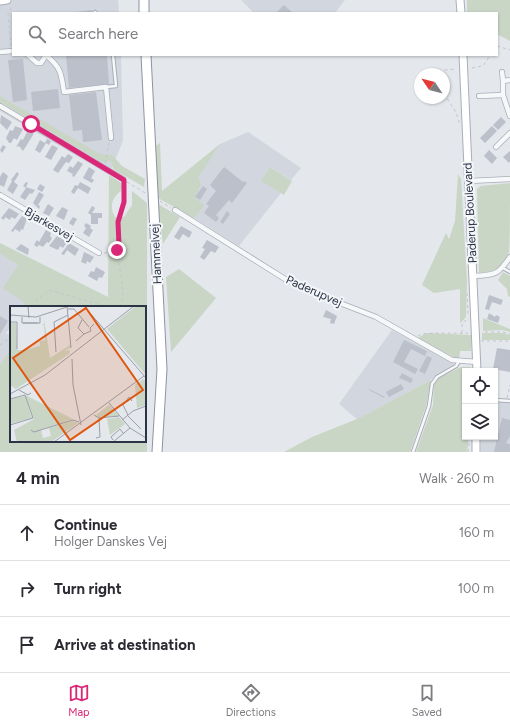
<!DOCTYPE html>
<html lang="en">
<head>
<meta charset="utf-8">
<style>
  :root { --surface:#fff; --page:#f2f2f3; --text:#2b2b33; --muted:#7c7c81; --line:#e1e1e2; --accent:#db2777 }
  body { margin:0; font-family:Figtree,sans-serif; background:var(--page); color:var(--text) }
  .controls { position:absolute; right:12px; bottom:12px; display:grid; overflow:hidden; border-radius:0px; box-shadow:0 1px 3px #0004 }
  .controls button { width:36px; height:36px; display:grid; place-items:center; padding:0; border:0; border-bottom:1px solid var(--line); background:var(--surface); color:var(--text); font:20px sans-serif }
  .compass { position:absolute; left:414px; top:68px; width:36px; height:36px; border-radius:50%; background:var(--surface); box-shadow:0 1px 3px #0004; rotate:305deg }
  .stop { position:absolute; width:12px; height:12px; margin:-9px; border:3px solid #db2777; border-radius:50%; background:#fff }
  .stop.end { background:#db2777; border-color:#fff; box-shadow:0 1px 4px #0008 }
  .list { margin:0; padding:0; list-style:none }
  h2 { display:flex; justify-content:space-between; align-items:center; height:52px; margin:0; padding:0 16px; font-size:17px }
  h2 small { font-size:13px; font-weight:400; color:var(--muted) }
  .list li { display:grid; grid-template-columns:26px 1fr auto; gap:12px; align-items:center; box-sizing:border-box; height:56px; padding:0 16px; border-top:1px solid var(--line) }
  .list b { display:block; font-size:15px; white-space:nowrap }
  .list p { margin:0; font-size:13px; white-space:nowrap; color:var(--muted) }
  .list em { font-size:13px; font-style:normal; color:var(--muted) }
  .icon { flex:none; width:22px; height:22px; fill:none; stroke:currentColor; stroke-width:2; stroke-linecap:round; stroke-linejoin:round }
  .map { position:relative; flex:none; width:510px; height:452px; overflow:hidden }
  .search { position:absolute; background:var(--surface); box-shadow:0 1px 3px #0004; left:12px; right:12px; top:12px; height:44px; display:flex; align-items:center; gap:10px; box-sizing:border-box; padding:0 14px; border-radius:0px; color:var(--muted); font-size:15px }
  .sheet { height:220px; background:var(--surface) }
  nav { display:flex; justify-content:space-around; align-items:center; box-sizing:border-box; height:56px; border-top:1px solid var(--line); background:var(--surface); font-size:11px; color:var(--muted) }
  nav a { display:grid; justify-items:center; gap:2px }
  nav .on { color:var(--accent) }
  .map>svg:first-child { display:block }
  .built { fill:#d2d6de }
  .green { fill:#c9d6c5 }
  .building { fill:#bbc0ca }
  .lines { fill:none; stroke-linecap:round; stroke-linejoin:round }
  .lane-casing { stroke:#a9aeb7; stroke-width:4.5 }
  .street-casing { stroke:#a9aeb7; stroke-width:6 }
  .secondary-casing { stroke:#a9aeb7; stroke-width:9 }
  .highway-casing { stroke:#8b94a3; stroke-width:11 }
  .path { stroke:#c2c5cb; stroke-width:1; stroke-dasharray:3 3; stroke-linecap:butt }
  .lane { stroke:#f7f8fa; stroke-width:2.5 }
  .street { stroke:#f7f8fa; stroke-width:4.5 }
  .secondary { stroke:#fff; stroke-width:7 }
  .highway { stroke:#fff; stroke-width:9 }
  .route { stroke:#db2777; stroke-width:5 }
  .labels { text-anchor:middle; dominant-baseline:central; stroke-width:4; stroke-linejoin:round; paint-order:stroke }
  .street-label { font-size:12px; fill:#2b3445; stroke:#f4f6f9 }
  .inset-road { fill:none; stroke:#9a9fa9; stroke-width:1 }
  .view { fill:#df570f; fill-opacity:0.15; stroke:#df570f; stroke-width:2 }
  .inset-edge { fill:none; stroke:#2b3445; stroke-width:2 }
</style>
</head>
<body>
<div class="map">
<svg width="510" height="452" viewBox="0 0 510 452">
  <rect width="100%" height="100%" fill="#e4e7ec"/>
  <g class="built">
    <polygon points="0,0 118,0 119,13 13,13 13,55 121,55 123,141 109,175 0,111"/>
    <polygon points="241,0 345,0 335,13 254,13"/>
    <polygon points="248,132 301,168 291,180 270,167 262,181 281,193 239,246 183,211 194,177 220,144"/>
    <polygon points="0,254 18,265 25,303 22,307 11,307 11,326 6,333 11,336 11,348 0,365"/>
    <polygon points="392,330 454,364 437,374 431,380 357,419 339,404"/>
    <polygon points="495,402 510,402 510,452 481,452 481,437 495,437"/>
  </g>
  <g class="green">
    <polygon points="467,0 510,0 510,41 497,34 497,13 467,13"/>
    <polygon points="0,96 100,154 112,155 122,166 145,179 144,187 113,169 112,163 110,161 102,162 0,102"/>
    <polygon points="160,143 162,191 220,144 198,178 201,184 195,198 203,204 204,206 194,218 158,198 154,147"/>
    <polygon points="270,167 292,181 284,195 261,181"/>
    <polygon points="458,174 461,179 467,281 466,317 460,323 460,289 434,293 422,285 446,233 449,239 455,221"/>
    <path d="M109,175L123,184L121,191C112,197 109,207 115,217H124L132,205V191L147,203V452H0V365L11,348V441H145V307H22L25,303L3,288L18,265L0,254V243L108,297Z"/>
    <path d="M510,183C510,195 510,243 509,251C504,266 494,273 479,273L477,189L481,186Z"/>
    <polygon points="158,204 180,217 163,244"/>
    <polygon points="179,269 216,298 171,352 166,277"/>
    <polygon points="503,272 510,276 510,297 508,296 507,289 498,280"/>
    <polygon points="483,318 510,329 510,332 502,330 483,331"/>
    <polygon points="426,333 471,335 471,351 460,351 459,359 453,357 418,338"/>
    <polygon points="482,333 503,333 510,335 510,340 482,340"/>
    <polygon points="461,367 471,367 471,371 465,371 465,437 469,437 467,452 416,452 433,405 434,385 439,378"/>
    <polygon points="431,380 426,406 410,452 284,452 312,437 357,419"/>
  </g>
  <g class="building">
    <polygon points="284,5 293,13 276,13"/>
    <polygon points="92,10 93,13 75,13 75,12"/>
    <polygon points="66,55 107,55 109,84 69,88"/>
    <polygon points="23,59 27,100 13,102 8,60"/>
    <polygon points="58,89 60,108 33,111 31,92"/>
    <polygon points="96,92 102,140 83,142 82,130 73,131 69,95"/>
    <polygon points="1,115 12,122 7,130 0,123"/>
    <polygon points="501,117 506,122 498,130 493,125"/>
    <polygon points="15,126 23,129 17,140 14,138 11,143 9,143 6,138 10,130 13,131"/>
    <polygon points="492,126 497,131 485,143 480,138"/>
    <polygon points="32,130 34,131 33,135 23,151 19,146 16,147 21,139 23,140 27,132 30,133"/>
    <polygon points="47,139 51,141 49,145 46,143 40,153 35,150 40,140 45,143"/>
    <polygon points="3,145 6,147 2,153 0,150"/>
    <polygon points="52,145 58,148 51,160 45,157"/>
    <polygon points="489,150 497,158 492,164 484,156"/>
    <polygon points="510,151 510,161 509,163 503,157"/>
    <polygon points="68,154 73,157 69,163 66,162 58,173 53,170 62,156 65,158"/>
    <polygon points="78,161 83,164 74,177 72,176 73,174 67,171 70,166 73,168"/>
    <polygon points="89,167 95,171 91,178 94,180 92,183 83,178"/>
    <polygon points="224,167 243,182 244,181 247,183 232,203 229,200 216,215 219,218 216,222 204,213 209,206 206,204 216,191 210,185"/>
    <polygon points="3,172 8,176 4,187 0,185 0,177"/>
    <polygon points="17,172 19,174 14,182 18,185 13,194 7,190 12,181 11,180"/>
    <polygon points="26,182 28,183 26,187 35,190 32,194 30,193 25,200 20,197 26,188 23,186"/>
    <polygon points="80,182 91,188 88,194 78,188 74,194 71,192 75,185 78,186"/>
    <polygon points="40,184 45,187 42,192 37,189"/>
    <polygon points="203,186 207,189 200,200 195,197"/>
    <polygon points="39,192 44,195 38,205 40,206 39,209 33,203"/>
    <polygon points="48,204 54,208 49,216 43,213"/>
    <polygon points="92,206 95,208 92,213 102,213 102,218 98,218 98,224 91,224 91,215 88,213"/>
    <polygon points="62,207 68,210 64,220 56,216"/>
    <polygon points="9,208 19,214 15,219 11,217 10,220 5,217 4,220 1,218"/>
    <polygon points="227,211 230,214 223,224 220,222"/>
    <polygon points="22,216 27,219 23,230 21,229 20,232 15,229 13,232 11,231"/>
    <polygon points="73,217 77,219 73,226 69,223"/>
    <polygon points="86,223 91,226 90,228 93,230 89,237 83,233 86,228 84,226"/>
    <polygon points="181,226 192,232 189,238 183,234 179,240 174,237"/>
    <polygon points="46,230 51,233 50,236 52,238 49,243 47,242 43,247 39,245 37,247 34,245 37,240 39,242"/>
    <polygon points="57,236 67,242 63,248 60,246 58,250 49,246"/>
    <polygon points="207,240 219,247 215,253 211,251 204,260 200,257 205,249 202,248"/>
    <polygon points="69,243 79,249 75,256 67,250 64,255 61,254"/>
    <polygon points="21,244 29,249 28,255 16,249"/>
    <polygon points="84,252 94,257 90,263 87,261 86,264 81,262"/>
    <polygon points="96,267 105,272 102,278 99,277 97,281 88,276 91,271 94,272"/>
    <polygon points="489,295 503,300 501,305 492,302 489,310 485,309"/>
    <polygon points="326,310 337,316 334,324 330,323 331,319 323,317"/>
    <polygon points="489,313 495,317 496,315 500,317 498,323 487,319"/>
    <polygon points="0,316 8,321 0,334"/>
    <polygon points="404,340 427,351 425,356 411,349 404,362 418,369 415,374 393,362"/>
    <polygon points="497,348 510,350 510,372 493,369"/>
    <polygon points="427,356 432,358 425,374 419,371"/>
    <polygon points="402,373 413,379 411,383 399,378"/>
    <polygon points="401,384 404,389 389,397 386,392"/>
    <polygon points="369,389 385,397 384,398 369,390"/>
    <polygon points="502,418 510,420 510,436 506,443 510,444 510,452 494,452"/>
  </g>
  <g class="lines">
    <defs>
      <g id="lane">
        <polyline points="95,12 96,13"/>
        <polyline points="106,87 116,86 113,55"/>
        <polyline points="503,268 510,272"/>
        <polyline points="495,400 510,401"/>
        <polyline points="413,452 429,406 432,384 437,377 456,366 459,361"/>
      </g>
      <g id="street">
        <polyline points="0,52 13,51"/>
        <polyline points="28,55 37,63 41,63 46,55"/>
        <path d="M46,55C61,68 61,72 64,92L106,87L111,138"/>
        <polyline points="502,72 503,81"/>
        <polyline points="510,80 503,81 503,95 510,116"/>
        <polyline points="479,96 503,95"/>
        <polyline points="0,106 123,179"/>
        <polyline points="496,147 510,133"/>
        <polyline points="469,181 510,179"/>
        <polyline points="0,195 99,253"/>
        <polyline points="175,210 285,279 322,296 376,317 452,360 477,362"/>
        <path d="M474,276C495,275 498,275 510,257"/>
      </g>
      <g id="secondary">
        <polyline points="460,0 461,13"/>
        <polyline points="0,1 7,0"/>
        <polyline points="463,55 477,371"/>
        <polyline points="476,452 476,437"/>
      </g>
      <g id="highway">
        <polyline points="144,0 144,13"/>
        <polyline points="146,55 162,369 157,452"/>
      </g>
    </defs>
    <use href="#lane" class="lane-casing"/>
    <use href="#street" class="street-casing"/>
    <use href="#secondary" class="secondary-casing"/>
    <use href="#highway" class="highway-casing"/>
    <g class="path">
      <polyline points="11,8 8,15 11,46"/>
      <polyline points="497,46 510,50"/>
      <path d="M472,68C481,67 487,65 489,55"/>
      <polyline points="440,74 445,70 456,69"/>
      <polyline points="444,94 456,112 460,125"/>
      <polyline points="105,163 109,143"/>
      <polyline points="127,182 147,194"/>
      <polyline points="160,201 171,208"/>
      <path d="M117,251C118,263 128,300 119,307"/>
      <polyline points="104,253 115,252 119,245 118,222 124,202 124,183"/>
      <polyline points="467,293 468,315"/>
      <polyline points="33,307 37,300 49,290 108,307"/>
      <polyline points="485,332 503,332 510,334"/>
      <polyline points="462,333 462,323 469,318"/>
      <path d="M418,336C425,331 456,334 468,333"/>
      <polyline points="481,341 510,341"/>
      <polyline points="0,345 11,337"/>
      <polyline points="507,398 510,385"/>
      <polyline points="468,452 470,437"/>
    </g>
    <use href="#lane" class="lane"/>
    <use href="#street" class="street"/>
    <use href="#secondary" class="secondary"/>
    <use href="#highway" class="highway"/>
  </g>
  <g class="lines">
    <polyline class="route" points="31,124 124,180 124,202 118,222 119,245 117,250"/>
  </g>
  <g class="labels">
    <g class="street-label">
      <text transform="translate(470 213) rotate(-93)">Paderup Boulevard</text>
      <text transform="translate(49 224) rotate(30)">Bjarkesvej</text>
      <text transform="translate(156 254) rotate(-93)">Hammelvej</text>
      <text transform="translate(314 291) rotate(24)">Paderupvej</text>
    </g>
  </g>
  <g transform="translate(10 306)">
    <rect width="136" height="136" fill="#e4e7ec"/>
    <path d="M126,0H136V69L97,23ZM34,13L40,52L60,39V42L54,45L60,44L59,48L6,83L0,79V17H6L7,44H15L30,40V35L35,34L34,19H31L34,18ZM133,73L136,75V99L127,102L125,79ZM15,89L63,113L31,124L33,132L41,130L39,122L63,115L68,117L41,136H7L4,124L24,113ZM15,90L22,112L0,118V93ZM99,99L109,110L89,112L86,109ZM109,111L115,118L100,129L97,113Z" fill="#c9d6c5"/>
    <path class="inset-road" d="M18,0L19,12M57,0L61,42M74,0L136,72M58,3H64L79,21M0,9L26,11L57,1M12,11V17H30V11M0,16H7V43M13,17H28M74,28L81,25L80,22L84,18M66,35L74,28L68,22L72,14M46,46L44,16L58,9M62,53L63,79L71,119M9,84L18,89L21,87M0,88L35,69L124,0M0,93L15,89L23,112L0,119M99,97L120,122L136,132M84,109L89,112L109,110M118,109L113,99L119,91L122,95M118,110L131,123M112,114L123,105L136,100M21,124L24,126L63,114L69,116M86,132L90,131L89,112M103,134L101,131L110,123L113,127M44,136L134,70M103,136L120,122"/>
    <path class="view" d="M76,2L133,84L60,134L3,52Z"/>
    <rect width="136" height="136" class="inset-edge"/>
  </g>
</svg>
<div class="controls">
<button><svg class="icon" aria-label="locate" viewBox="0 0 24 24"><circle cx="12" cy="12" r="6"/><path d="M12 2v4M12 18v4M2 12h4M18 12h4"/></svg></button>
<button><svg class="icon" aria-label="layers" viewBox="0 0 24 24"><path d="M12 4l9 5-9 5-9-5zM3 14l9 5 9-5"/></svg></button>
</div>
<svg class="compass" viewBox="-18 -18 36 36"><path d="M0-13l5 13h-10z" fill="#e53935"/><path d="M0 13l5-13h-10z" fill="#7c7c81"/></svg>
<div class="stop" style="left:31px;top:124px"></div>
<div class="stop end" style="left:117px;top:250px"></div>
<div class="search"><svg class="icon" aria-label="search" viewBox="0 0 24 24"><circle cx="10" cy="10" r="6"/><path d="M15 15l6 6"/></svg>Search here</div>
</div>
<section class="sheet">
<h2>4 min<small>Walk · 260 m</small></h2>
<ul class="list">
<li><svg class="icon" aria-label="ahead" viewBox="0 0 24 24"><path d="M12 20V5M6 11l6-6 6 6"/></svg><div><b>Continue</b><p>Holger Danskes Vej</p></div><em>160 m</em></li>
<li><svg class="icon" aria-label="right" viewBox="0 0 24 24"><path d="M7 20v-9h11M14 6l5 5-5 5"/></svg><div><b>Turn right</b></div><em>100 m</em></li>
<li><svg class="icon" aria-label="arrive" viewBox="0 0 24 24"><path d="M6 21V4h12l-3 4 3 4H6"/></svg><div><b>Arrive at destination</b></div></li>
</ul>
</section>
<nav>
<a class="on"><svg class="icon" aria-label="map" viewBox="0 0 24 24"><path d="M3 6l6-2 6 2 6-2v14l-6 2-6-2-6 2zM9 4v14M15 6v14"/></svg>Map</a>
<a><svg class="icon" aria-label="directions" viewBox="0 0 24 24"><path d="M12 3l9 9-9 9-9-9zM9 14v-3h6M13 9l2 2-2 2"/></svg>Directions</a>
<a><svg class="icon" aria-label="saved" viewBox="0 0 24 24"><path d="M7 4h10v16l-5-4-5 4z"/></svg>Saved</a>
</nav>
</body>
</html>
